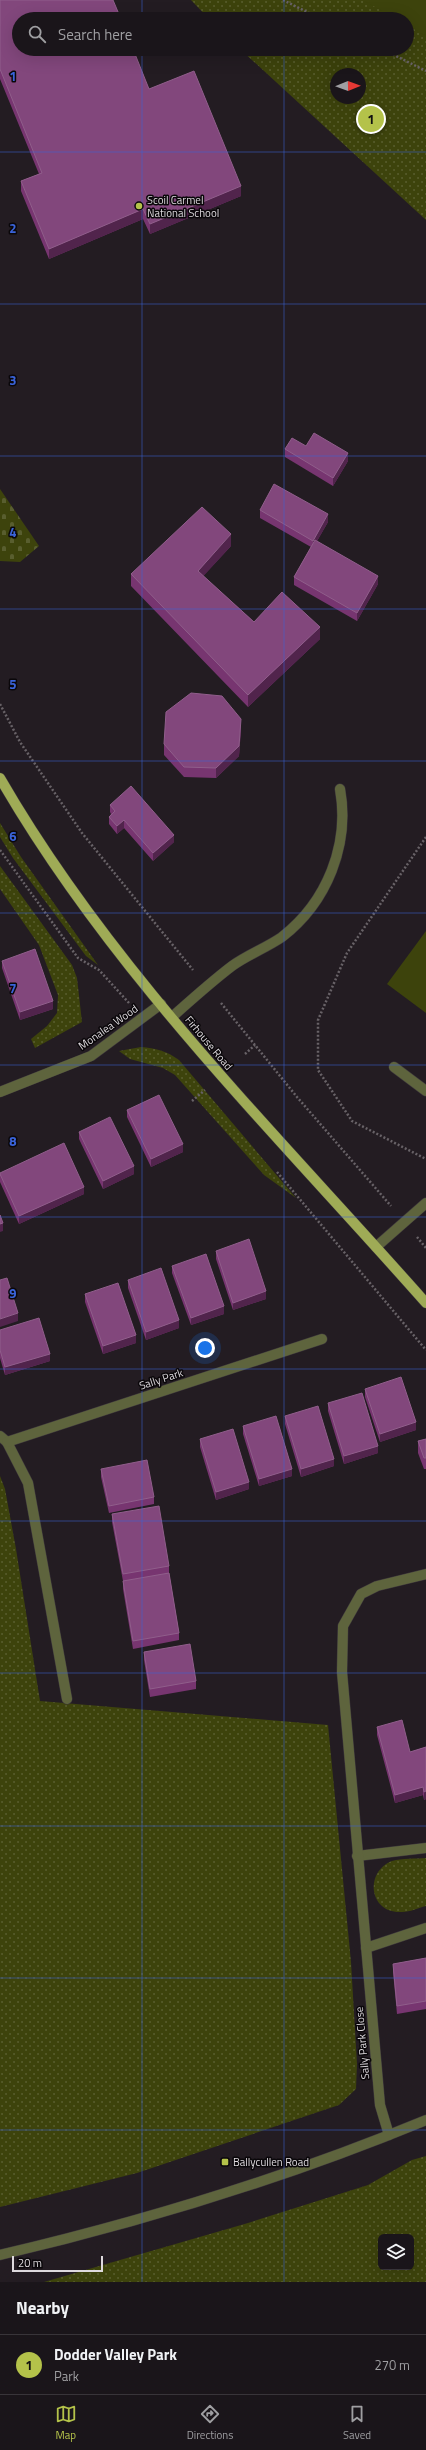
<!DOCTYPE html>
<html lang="en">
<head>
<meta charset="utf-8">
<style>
  :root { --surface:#1a151a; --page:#231e23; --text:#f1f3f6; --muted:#9f9fa2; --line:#383439; --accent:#b4c24a }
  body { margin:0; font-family:"Titillium Web",sans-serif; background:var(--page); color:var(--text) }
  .controls { position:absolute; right:12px; bottom:12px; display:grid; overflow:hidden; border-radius:6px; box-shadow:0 4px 16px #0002 }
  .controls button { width:36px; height:36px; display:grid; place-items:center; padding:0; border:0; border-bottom:1px solid var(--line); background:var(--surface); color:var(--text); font:20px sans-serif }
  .compass { position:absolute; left:330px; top:68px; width:36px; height:36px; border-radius:50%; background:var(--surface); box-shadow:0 4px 16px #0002; rotate:89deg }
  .scale { position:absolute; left:12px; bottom:10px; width:91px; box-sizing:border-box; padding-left:4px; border:2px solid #dedade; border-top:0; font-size:11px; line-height:14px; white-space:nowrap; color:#dedade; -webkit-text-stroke:3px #0a070a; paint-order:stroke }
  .you { position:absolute; left:205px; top:1348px; width:14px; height:14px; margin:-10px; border:3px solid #fff; border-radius:50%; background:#1a73e8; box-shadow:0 0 0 6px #1a73e833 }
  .badge { display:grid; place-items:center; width:26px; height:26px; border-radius:50%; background:var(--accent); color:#111; font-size:13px; font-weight:700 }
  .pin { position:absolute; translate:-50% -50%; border:2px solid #fff; box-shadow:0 1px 4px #0006 }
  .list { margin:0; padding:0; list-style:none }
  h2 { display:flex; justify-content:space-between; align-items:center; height:52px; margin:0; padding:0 16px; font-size:17px }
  h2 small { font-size:13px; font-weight:400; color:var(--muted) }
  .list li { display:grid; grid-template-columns:26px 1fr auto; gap:12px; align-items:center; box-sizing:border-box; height:60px; padding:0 16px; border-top:1px solid var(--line) }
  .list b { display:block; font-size:15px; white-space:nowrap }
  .list p { margin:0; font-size:13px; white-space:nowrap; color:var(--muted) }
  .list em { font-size:13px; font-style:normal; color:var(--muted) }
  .icon { flex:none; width:22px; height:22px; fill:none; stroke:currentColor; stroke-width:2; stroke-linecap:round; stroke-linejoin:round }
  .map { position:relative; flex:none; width:426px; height:2282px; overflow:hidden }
  .search { position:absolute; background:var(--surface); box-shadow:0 4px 16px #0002; left:12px; right:12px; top:12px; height:44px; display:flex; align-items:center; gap:10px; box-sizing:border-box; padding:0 14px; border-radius:22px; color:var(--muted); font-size:15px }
  .sheet { height:112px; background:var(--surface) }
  nav { display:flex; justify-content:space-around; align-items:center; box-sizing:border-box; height:56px; border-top:1px solid var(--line); background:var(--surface); font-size:11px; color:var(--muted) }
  nav a { display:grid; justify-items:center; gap:2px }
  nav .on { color:var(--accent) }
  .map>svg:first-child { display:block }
  .green { fill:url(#green-dots); fill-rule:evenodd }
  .cemetery { fill:url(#cemetery-stones) }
  .pitch { fill:#3d430c }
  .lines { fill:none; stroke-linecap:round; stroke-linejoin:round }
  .minor-casing { stroke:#3d373c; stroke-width:11 }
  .major-casing { stroke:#3d373c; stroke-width:11 }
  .path { stroke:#686267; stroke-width:2.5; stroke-dasharray:2 2; stroke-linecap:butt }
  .minor { stroke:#5e643d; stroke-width:10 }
  .major { stroke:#9fab56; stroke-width:10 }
  .wall { fill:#773570 }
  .shaded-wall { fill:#51244c }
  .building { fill:#82477c; stroke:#905e8b }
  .grid { fill:none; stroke:#3a63d9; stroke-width:1; stroke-opacity:0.55 }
  .poi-dot { fill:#b4c24a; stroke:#0a070a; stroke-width:1.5 }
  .labels { text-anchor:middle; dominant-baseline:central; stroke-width:3; stroke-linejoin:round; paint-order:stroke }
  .poi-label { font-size:11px; fill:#dedade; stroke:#0a070a; text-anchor:start }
  .street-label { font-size:11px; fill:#dedade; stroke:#0a070a }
  .grid-label { font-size:13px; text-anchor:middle; font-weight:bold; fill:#3a63d9; stroke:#0a070a; stroke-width:3; stroke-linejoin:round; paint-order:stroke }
</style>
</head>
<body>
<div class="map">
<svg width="426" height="2282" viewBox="0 0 426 2282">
  <defs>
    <pattern id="green-dots" width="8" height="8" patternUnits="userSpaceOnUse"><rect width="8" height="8" fill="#3d430c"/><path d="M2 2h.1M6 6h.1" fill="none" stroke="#595e2f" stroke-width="1.8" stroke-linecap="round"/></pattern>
    <pattern id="cemetery-stones" width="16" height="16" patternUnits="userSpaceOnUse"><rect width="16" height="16" fill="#3d430c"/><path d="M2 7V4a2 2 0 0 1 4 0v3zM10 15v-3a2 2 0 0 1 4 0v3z" fill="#595e2f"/></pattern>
  </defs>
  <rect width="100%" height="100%" fill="#231c22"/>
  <g class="green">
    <path d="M191,0H426V220L240,49H407V19H209ZM336,74H360V98H336Z"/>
    <polygon points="0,823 21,857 98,965 86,956 13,858 0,837"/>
    <polygon points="0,866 72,965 77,978 82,1022 35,1048 31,1039 47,1026 57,1013 58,995 39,945 0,889"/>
    <path d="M141,1047C155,1048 167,1051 179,1060L296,1198L264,1175L175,1075L163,1068L130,1059L119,1051Z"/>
    <polygon points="0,1476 5,1489 16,1549 40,1701 328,1725 351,1962 357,2064 356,2089 339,2105 137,2173 0,2207"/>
    <path d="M426,1858V1906C418,1908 410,1912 402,1912C369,1914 364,1872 392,1861C402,1858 416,1859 426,1858Z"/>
    <path d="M426,2156V2282H44L248,2223L368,2185L412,2160ZM381,2237H411V2267H381Z"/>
  </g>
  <polygon class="cemetery" points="0,489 39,546 20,562 0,561"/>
  <g class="pitch">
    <polygon points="363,0 426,0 426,36 407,25 407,19 396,19"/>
    <polygon points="426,931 426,1013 387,984"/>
  </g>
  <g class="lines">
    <defs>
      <g id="minor">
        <path d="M172,1017C191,1000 211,982 232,966C247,955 266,948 282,937C327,902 350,845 340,789"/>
        <polyline points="394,1067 426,1091"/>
        <polyline points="0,1092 91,1056 161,1004"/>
        <polyline points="376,1247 426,1203"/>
        <polyline points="0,1436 7,1442 28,1483 67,1699"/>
        <polyline points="7,1442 322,1339"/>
        <polyline points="357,1856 426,1848"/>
        <polyline points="366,1948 426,1928"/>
        <polyline points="389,2135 380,2105 342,1672 343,1626 361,1594 377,1586 426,1574"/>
        <path d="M0,2255C145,2221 288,2177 426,2120"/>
      </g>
      <path id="major" d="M0,778C113,974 277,1134 426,1303"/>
    </defs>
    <use href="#minor" class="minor-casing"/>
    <use href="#major" class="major-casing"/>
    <g class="path">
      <polyline points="283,0 321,19"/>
      <polyline points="382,49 426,71"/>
      <polyline points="0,704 20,742 82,833 193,970"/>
      <polyline points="426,837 347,953 318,1020 318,1070 352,1121 426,1159"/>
      <polyline points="0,850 78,958 99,970 129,1003"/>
      <polyline points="221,1003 297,1097 391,1206"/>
      <polyline points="245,1054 255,1045"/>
      <polyline points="192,1101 205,1090"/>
      <polyline points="277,1172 426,1350"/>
      <polyline points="417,1237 426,1248"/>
    </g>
    <use href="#minor" class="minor"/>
    <use href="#major" class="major"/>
  </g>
  <g class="wall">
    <polygon points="0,0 149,89 241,196 150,234 143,219 49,259 21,191 21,181 39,174 0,79"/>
    <polygon points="306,446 348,461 333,486 285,457 285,449"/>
    <polygon points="260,510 328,522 317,541 378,584 357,621 294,585 294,577 311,547 260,518"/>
    <polygon points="231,546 203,576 254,622 320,639 248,707 131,586 131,574"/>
    <polygon points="241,729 239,756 216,778 184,777 164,755 164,744"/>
    <polygon points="110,805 174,842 153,861 124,828 117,834 109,824 109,817 111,814 110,812"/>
    <polygon points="2,961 53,1009 20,1020 2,968"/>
    <polygon points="127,1110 183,1152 151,1167 127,1117"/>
    <polygon points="79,1132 134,1174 103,1189 79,1139"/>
    <polygon points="0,1173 84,1194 19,1224 0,1182"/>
    <polygon points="216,1251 266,1299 233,1310 216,1259"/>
    <polygon points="172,1266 224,1314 191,1325 172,1273"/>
    <polygon points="128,1280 179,1328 146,1340 128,1288"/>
    <polygon points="85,1294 136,1343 103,1354 85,1302"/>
    <polygon points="0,1330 50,1361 5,1375 0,1358"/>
    <polygon points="365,1389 416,1430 380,1442 365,1397"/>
    <polygon points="328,1403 378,1453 344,1464 328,1411"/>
    <polygon points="285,1416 334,1466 301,1477 285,1424"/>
    <polygon points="243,1426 292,1476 259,1486 243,1434"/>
    <polygon points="200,1439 249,1489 216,1500 200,1447"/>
    <polygon points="426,1439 426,1469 424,1469 418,1453 418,1441"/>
    <polygon points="101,1469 154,1497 154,1504 109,1513 101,1477"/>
    <polygon points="112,1514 169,1566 169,1573 179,1633 179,1640 133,1649 123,1589 123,1581 112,1522"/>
    <polygon points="144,1652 196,1681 196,1689 150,1697 144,1660"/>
    <polygon points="377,1727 410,1752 426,1747 426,1799 424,1800 423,1795 395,1803 377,1735"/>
    <polygon points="426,1958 426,2009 397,2014 393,1972 393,1964"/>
  </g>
  <g class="shaded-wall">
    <polygon points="241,186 241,196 150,234 150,224"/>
    <polygon points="143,209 143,219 49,259 49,249"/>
    <polygon points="348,453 348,461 333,486 333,478"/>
    <polygon points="328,514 328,522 313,548 313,541"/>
    <polygon points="231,534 231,546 198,582 198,571"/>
    <polygon points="378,576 378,584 357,621 357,613"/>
    <polygon points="320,627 320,639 248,707 248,695"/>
    <polygon points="241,719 241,729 239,756 216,778 216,768"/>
    <polygon points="124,820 124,828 117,834 117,826"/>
    <polygon points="174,835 174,842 153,861 153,853"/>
    <polygon points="53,1001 53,1009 20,1020 20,1012"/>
    <polygon points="183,1144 183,1152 151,1167 151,1159"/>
    <polygon points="134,1166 134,1174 103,1189 103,1181"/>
    <polygon points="84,1187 84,1194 19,1224 19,1216"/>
    <polygon points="3,1223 3,1231 0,1232 0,1224"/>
    <polygon points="266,1291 266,1299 233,1310 233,1303"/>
    <polygon points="224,1306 224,1314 191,1325 191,1318"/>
    <polygon points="18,1313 18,1321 0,1327 0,1319"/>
    <polygon points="179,1320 179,1328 146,1340 146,1332"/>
    <polygon points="136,1335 136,1343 103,1354 103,1346"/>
    <polygon points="50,1354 50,1361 5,1375 5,1367"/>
    <polygon points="416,1422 416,1430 380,1442 380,1434"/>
    <polygon points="378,1446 378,1453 344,1464 344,1456"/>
    <polygon points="334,1459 334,1466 301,1477 301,1469"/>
    <polygon points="292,1469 292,1476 259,1486 259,1479"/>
    <polygon points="249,1482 249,1489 216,1500 216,1492"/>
    <polygon points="423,1787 423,1795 395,1803 395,1795"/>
    <polygon points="426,1791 426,1799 424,1800 424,1792"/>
  </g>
  <g class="building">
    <polygon points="0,0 113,0 121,19 19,19 19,49 133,49 149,89 194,71 241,186 150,224 143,209 49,249 21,181 42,173 0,69"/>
    <polygon points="314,433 348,453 333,478 285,449 292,438 306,446"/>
    <polygon points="274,484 328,514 313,541 260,510"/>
    <polygon points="202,507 231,534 198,571 254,622 282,592 320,627 248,695 131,574"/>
    <polygon points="315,540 378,576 357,613 294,577"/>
    <polygon points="191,693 222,696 241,719 239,746 216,768 184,767 164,744 166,712"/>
    <polygon points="131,786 174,835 153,853 124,820 117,826 109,817 115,811 110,805"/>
    <polygon points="35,949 53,1001 20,1012 2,961"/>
    <polygon points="159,1095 183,1144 151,1159 127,1110"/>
    <polygon points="110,1117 134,1166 103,1181 79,1132"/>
    <polygon points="64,1143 84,1187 19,1216 0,1174 0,1173"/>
    <polygon points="0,1215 3,1223 0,1224"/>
    <polygon points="249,1239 266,1291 233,1303 216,1251"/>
    <polygon points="206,1254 224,1306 191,1318 172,1266"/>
    <polygon points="161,1268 179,1320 146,1332 128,1280"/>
    <polygon points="7,1278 18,1313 0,1319 0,1280"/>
    <polygon points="118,1283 136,1335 103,1346 85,1294"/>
    <polygon points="39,1318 50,1354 5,1367 0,1350 0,1330"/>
    <polygon points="401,1377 416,1422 380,1434 365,1389"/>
    <polygon points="362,1393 378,1446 344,1456 328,1403"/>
    <polygon points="318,1406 334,1459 301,1469 285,1416"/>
    <polygon points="276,1416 292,1469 259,1479 243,1426"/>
    <polygon points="233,1429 249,1482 216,1492 200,1439"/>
    <polygon points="426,1439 426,1458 424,1458 418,1441"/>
    <polygon points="147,1460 154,1497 109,1506 101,1469"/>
    <polygon points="159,1506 169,1566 123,1574 112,1514"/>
    <polygon points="169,1573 179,1633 133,1641 123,1581"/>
    <polygon points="190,1644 196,1681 150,1689 144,1652"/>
    <polygon points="402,1720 410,1752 426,1747 426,1791 424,1792 423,1787 395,1795 377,1727"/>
    <polygon points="426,1958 426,2001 397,2006 393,1964"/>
  </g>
  <path class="grid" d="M142,0V19M284,0V19M142,49V2282M284,49V2282M0,152H426M0,304H426M0,456H426M0,609H426M0,761H426M0,913H426M0,1065H426M0,1217H426M0,1369H426M0,1521H426M0,1673H426M0,1826H426M0,1978H426M0,2130H426"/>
  <g class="poi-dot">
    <circle cx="139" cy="206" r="4"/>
    <rect x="221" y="2158" width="8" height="8" rx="2"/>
  </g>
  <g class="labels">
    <g class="poi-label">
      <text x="147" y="200">Scoil Carmel<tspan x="147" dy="13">National School</tspan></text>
      <text x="233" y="2162">Ballycullen Road</text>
    </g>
    <g class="street-label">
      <text transform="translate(108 1027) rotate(-35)">Monalea Wood</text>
      <text transform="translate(209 1043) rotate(50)">Firhouse Road</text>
      <text transform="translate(161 1379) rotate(-18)">Sally Park</text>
      <text transform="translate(362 2043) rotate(-95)">Sally Park Close</text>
    </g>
  </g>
  <g class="grid-label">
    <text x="13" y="81">1</text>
    <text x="13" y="233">2</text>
    <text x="13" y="385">3</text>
    <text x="13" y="537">4</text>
    <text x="13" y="689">5</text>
    <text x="13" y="841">6</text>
    <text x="13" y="993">7</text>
    <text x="13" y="1146">8</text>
    <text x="13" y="1298">9</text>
  </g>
</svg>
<div class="controls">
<button><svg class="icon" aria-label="layers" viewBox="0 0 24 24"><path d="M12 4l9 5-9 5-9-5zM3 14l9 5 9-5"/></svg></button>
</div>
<svg class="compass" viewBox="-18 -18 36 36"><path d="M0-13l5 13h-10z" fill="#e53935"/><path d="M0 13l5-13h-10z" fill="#9f9fa2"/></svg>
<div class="scale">20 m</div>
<div class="you"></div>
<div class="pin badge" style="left:371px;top:119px">1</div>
<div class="search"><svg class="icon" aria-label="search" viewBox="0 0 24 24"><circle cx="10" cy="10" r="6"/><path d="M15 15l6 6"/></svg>Search here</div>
</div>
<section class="sheet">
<h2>Nearby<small></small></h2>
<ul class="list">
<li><span class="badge">1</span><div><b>Dodder Valley Park</b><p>Park</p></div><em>270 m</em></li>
</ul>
</section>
<nav>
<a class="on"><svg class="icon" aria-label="map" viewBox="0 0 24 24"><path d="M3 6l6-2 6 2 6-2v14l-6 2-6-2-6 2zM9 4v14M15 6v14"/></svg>Map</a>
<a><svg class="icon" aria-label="directions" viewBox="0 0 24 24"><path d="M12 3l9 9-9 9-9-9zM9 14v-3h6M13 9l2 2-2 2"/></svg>Directions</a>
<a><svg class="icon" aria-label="saved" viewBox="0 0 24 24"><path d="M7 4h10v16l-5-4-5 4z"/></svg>Saved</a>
</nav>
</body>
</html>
